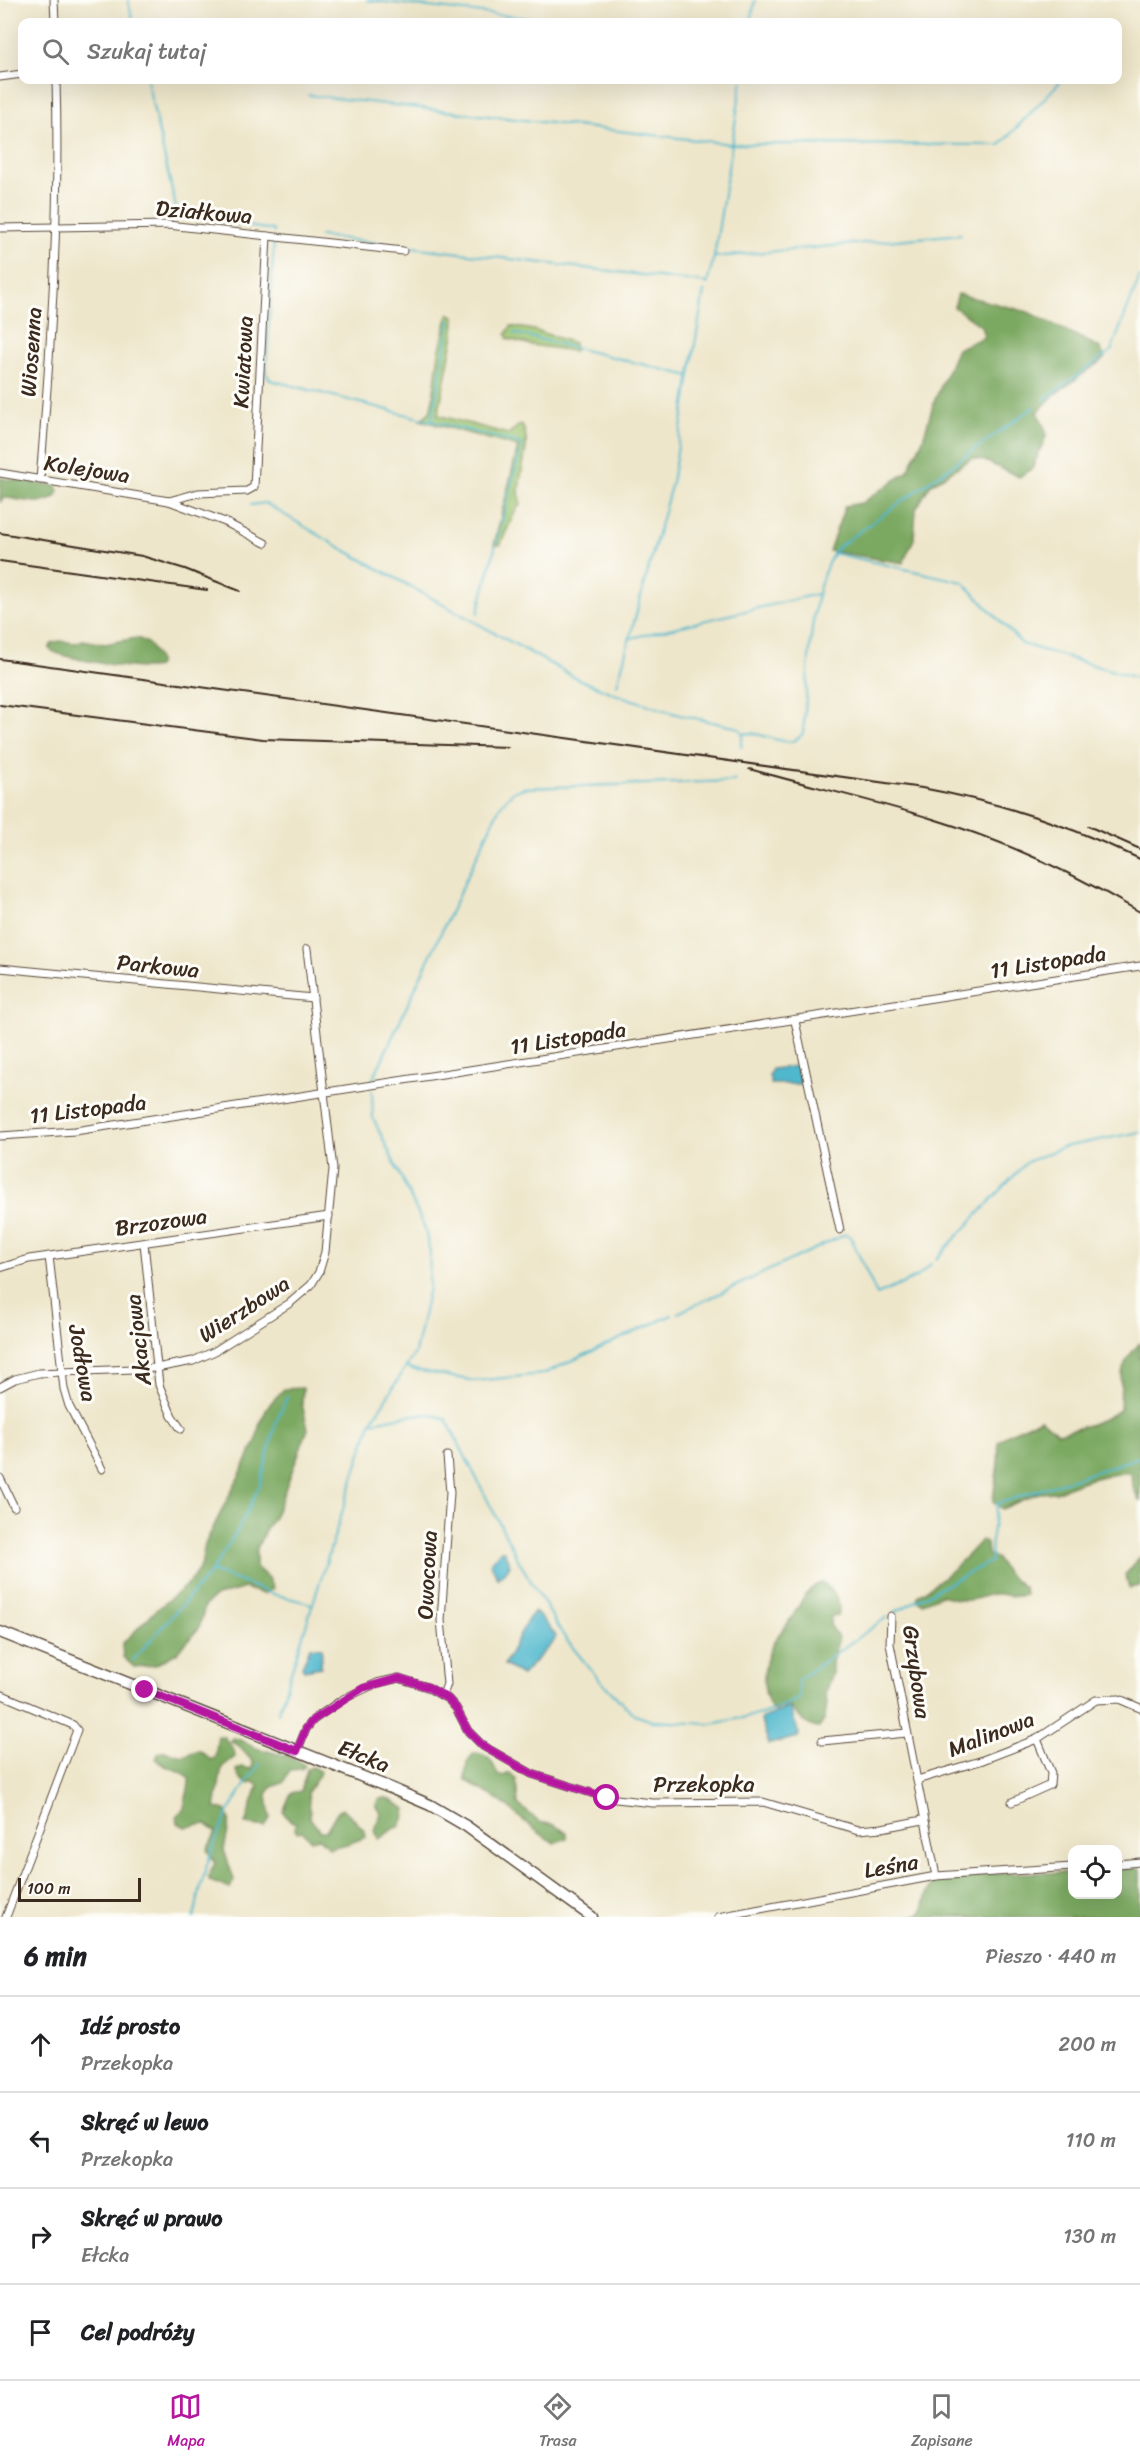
<!DOCTYPE html>
<html lang="pl">
<head>
<meta charset="utf-8">
<style>
  :root { --surface:#fff; --page:#f2f2f2; --text:#202124; --muted:#757577; --line:#e0e0e0; --accent:#b5179e }
  body { margin:0; font-family:Sriracha,sans-serif; background:var(--page); color:var(--text) }
  .controls { position:absolute; right:18px; bottom:18px; display:grid; overflow:hidden; border-radius:12px; box-shadow:0 6px 24px #0002 }
  .controls button { width:54px; height:54px; display:grid; place-items:center; padding:0; border:0; border-bottom:2px solid var(--line); background:var(--surface); color:var(--text); font:30px sans-serif }
  .scale { position:absolute; left:18px; bottom:15px; width:123px; box-sizing:border-box; padding-left:6px; border:3px solid #3b2a1e; border-top:0; font-size:16px; line-height:21px; white-space:nowrap; color:#3b2a1e; -webkit-text-stroke:4px #fdfcf7; paint-order:stroke }
  .stop { position:absolute; width:18px; height:18px; margin:-14px; border:4px solid #b5179e; border-radius:50%; background:#fff }
  .stop.end { background:#b5179e; border-color:#fff; box-shadow:0 2px 6px #0008 }
  .list { margin:0; padding:0; list-style:none }
  h2 { display:flex; justify-content:space-between; align-items:center; height:78px; margin:0; padding:0 24px; font-size:26px }
  h2 small { font-size:20px; font-weight:400; color:var(--muted) }
  .list li { display:grid; grid-template-columns:39px 1fr auto; gap:18px; align-items:center; box-sizing:border-box; height:96px; padding:0 24px; border-top:2px solid var(--line) }
  .list b { display:block; font-size:22px; white-space:nowrap }
  .list p { margin:0; font-size:20px; white-space:nowrap; color:var(--muted) }
  .list em { font-size:20px; font-style:normal; color:var(--muted) }
  .icon { flex:none; width:33px; height:33px; fill:none; stroke:currentColor; stroke-width:2; stroke-linecap:round; stroke-linejoin:round }
  .map { position:relative; flex:none; width:1140px; height:1917px; overflow:hidden }
  .search { position:absolute; background:var(--surface); box-shadow:0 6px 24px #0002; left:18px; right:18px; top:18px; height:66px; display:flex; align-items:center; gap:15px; box-sizing:border-box; padding:0 21px; border-radius:12px; color:var(--muted); font-size:22px }
  .sheet { height:462px; background:var(--surface) }
  nav { display:flex; justify-content:space-around; align-items:center; box-sizing:border-box; height:84px; border-top:2px solid var(--line); background:var(--surface); font-size:16px; color:var(--muted) }
  nav a { display:grid; justify-items:center; gap:3px }
  nav .on { color:var(--accent) }
  .map>svg:first-child { display:block }
  .green { fill:#9bc36f; stroke:#6b7646; stroke-width:1.5 }
  .forest { fill:#7ca962; stroke:#5c6a40; stroke-width:1.5 }
  .water { fill:#50b8cd; stroke:#467176; stroke-width:1.5 }
  .lines { fill:none; stroke-linecap:round; stroke-linejoin:round }
  .stream { stroke:#50b8cd; stroke-width:2 }
  .minor-casing { stroke:#564638; stroke-width:9 }
  .primary-casing { stroke:#564638; stroke-width:13 }
  .minor { stroke:#fff; stroke-width:7 }
  .primary { stroke:#fff; stroke-width:10 }
  .rail { stroke:#3b2a1e; stroke-width:2 }
  .route { stroke:#b5179e; stroke-width:8 }
  .labels { text-anchor:middle; dominant-baseline:central; stroke-width:6; stroke-linejoin:round; paint-order:stroke }
  .street-label { font-size:22px; fill:#3b2a1e; stroke:#fdfcf7 }
</style>
</head>
<body>
<div class="map">
<svg width="1140" height="1917" viewBox="0 0 1140 1917">
  <rect width="100%" height="100%" fill="#fdfcf7"/>
  <filter id="ink" filterUnits="userSpaceOnUse"><feTurbulence type="fractalNoise" baseFrequency=".0167" numOctaves="2"/><feDisplacementMap in="SourceGraphic" scale="12" xChannelSelector="R" yChannelSelector="G"/><feConvolveMatrix kernelMatrix="1 2 1 2 8 2 1 2 1" color-interpolation-filters="sRGB"/></filter>
  <filter id="wash" filterUnits="userSpaceOnUse"><feTurbulence type="fractalNoise" baseFrequency=".008" numOctaves="4" result="noise"/><feDisplacementMap in="SourceGraphic" scale="24" xChannelSelector="R" yChannelSelector="G"/><feGaussianBlur stdDeviation="1.35" result="paint"/><feColorMatrix in="noise" values="0 0 0 0 0 0 0 0 0 0 0 0 0 0 0 0 0 1.4 0 .05"/><feComposite in="paint" operator="in"/></filter>
  <g filter="url(#wash)">
    <rect width="100%" height="100%" fill="#eee6ca"/>
    <g class="green">
      <path d="M449,313L455,317L454,334L438,415L508,434L521,424C536,444 513,479 521,505L517,508L500,545H494L518,447L420,420L430,412L433,399L439,353Z"/>
      <polygon points="511,326 534,330 574,343 574,351 531,345 508,339 506,334"/>
    </g>
    <g class="forest">
      <polygon points="958,294 1028,312 1099,347 1105,358 1054,395 1038,412 1047,434 1032,469 1019,477 985,461 972,458 930,485 916,509 914,539 903,563 829,551 845,506 862,503 908,471 923,439 934,402 957,349 984,337 981,326 954,307"/>
      <path d="M0,478L57,486L59,492C49,508 24,500 8,498H3L0,502Z"/>
      <path d="M136,638C149,641 153,649 159,661L157,667C141,671 61,659 49,649L52,643L60,641L75,643L83,640L105,644Z"/>
      <path d="M1140,1343V1502L1132,1485L1131,1473H1116L1083,1481L1056,1492L1038,1493L1002,1509L993,1502C994,1481 1001,1463 998,1442L1008,1434L1041,1419L1058,1433C1081,1429 1101,1422 1120,1410C1122,1380 1116,1367 1140,1343Z"/>
      <polygon points="303,1388 302,1404 308,1429 275,1516 265,1530 256,1551 256,1567 268,1578 273,1589 263,1594 245,1588 214,1597 205,1606 199,1628 177,1653 155,1665 134,1667 123,1657 122,1644 155,1611 190,1582 201,1566 205,1544 256,1442 259,1426 268,1406 284,1389"/>
      <path d="M981,1540L987,1544L988,1555L996,1558L1007,1574L1024,1587L1025,1595C1014,1598 1008,1594 997,1594C989,1593 982,1598 974,1599C962,1602 953,1598 941,1595L923,1603L917,1600L918,1595C941,1581 963,1561 981,1540Z"/>
      <polygon points="1140,1557 1140,1586 1129,1588 1125,1575"/>
      <path d="M822,1582C832,1589 843,1603 838,1615L831,1616L830,1625L839,1638L832,1662V1674L825,1692L827,1703L825,1719L819,1728C805,1727 799,1715 788,1706L773,1711C760,1692 762,1664 773,1644C778,1634 786,1626 792,1617C802,1602 805,1590 822,1582Z"/>
      <path d="M218,1736H223L234,1750L235,1757L222,1767L215,1808L226,1810L230,1820L224,1850L234,1880L230,1888L209,1881V1875L215,1863L207,1850L216,1832L206,1824L185,1827L178,1823L177,1815L184,1809C185,1797 190,1789 189,1777C179,1768 163,1769 156,1759L158,1754L164,1751L183,1756L199,1750L211,1760L215,1757Z"/>
      <path d="M232,1738C242,1738 249,1746 259,1749C274,1753 294,1755 305,1766L301,1769L290,1770L283,1783L272,1787L267,1794L270,1818L265,1827L245,1824L258,1786L254,1782L248,1784L239,1778L236,1770L242,1767L252,1769L253,1762L237,1744L230,1742Z"/>
      <path d="M474,1753C489,1753 492,1762 498,1775L503,1776L510,1773L516,1779L518,1804L539,1822L554,1825L567,1833V1838L555,1843C532,1831 521,1817 501,1802C490,1793 476,1789 465,1779L467,1762Z"/>
      <path d="M312,1767L321,1772L308,1792L310,1809L309,1817L320,1831H326L337,1812L342,1809C352,1815 357,1823 365,1831L366,1837L348,1844L329,1848L319,1838L311,1840L302,1831L298,1832L295,1829L296,1823L290,1821L283,1812L291,1793L301,1791L307,1769Z"/>
      <path d="M383,1798H388L406,1809L405,1816L399,1827C389,1829 387,1836 378,1839L375,1830L381,1813L376,1805L378,1800Z"/>
      <path d="M1140,1868V1917H911L922,1912C925,1904 926,1892 931,1886C942,1870 1049,1874 1072,1872V1894H1118V1869Z"/>
    </g>
    <g class="water">
      <polygon points="796,1066 800,1072 800,1084 771,1084 769,1075 772,1069"/>
      <polygon points="501,1550 504,1551 510,1565 507,1570 498,1578 490,1563"/>
      <polygon points="534,1612 538,1614 556,1636 554,1641 522,1675 504,1665 527,1621"/>
      <polygon points="310,1647 322,1648 321,1667 304,1670 302,1667"/>
      <polygon points="788,1708 790,1708 799,1734 798,1737 769,1744 761,1721 762,1718"/>
    </g>
    <g class="lines">
      <g class="stream">
        <polyline points="128,0 133,22"/>
        <polyline points="367,0 562,22"/>
        <polyline points="751,22 755,0"/>
        <polyline points="147,80 177,212 181,218 205,220"/>
        <polyline points="308,95 731,144 1000,145 1059,83"/>
        <polyline points="221,222 273,230 274,233"/>
        <polyline points="320,236 708,283"/>
        <polyline points="274,240 266,373 270,380 522,444 478,613"/>
        <polyline points="714,257 961,234"/>
        <polyline points="707,284 714,257 742,80"/>
        <polyline points="514,333 690,376"/>
        <polyline points="1044,400 1111,351 1140,277"/>
        <polyline points="432,420 450,320"/>
        <path d="M251,505L265,503L332,543L578,679L615,694L676,714L739,728L743,734C763,729 790,754 803,733C809,683 807,585 838,547L1034,407"/>
        <polyline points="833,553 963,582 1022,644 1140,679"/>
        <polyline points="631,638 817,594"/>
        <polyline points="617,685 672,482 704,291"/>
        <polyline points="741,747 743,734"/>
        <polyline points="372,1081 500,806 513,792 524,788 734,781 735,779"/>
        <polyline points="936,1259 1027,1162 1063,1147 1140,1132"/>
        <polyline points="678,1313 846,1234 851,1238 877,1295 917,1277 931,1264"/>
        <polyline points="407,1367 415,1370 475,1381 543,1374 672,1315"/>
        <path d="M371,1422C393,1419 425,1409 446,1419L520,1563L565,1638L596,1676L626,1707L638,1716L652,1721L711,1724L762,1714L799,1699L798,1680L887,1617"/>
        <polyline points="212,1571 273,1594 312,1604"/>
        <polyline points="895,1612 991,1561 992,1535 997,1504 1140,1457"/>
        <polyline points="133,1660 212,1571 239,1528 260,1485 276,1422 287,1397"/>
        <polyline points="278,1713 371,1422 415,1353 429,1288 430,1252 424,1226 373,1118 372,1091"/>
        <path d="M194,1917C207,1856 221,1814 260,1764"/>
      </g>
    </g>
  </g>
  <g filter="url(#ink)">
    <g class="lines">
      <defs>
        <g id="minor">
          <polyline points="54,0 55,22"/>
          <polyline points="0,77 22,74"/>
          <polyline points="0,228 168,225 403,251"/>
          <polyline points="0,473 169,501 225,522 265,543"/>
          <path d="M40,480C51,346 60,213 56,80"/>
          <polyline points="169,501 198,493 247,491 254,487 267,236"/>
          <polyline points="0,968 313,998"/>
          <polyline points="795,1021 840,1230"/>
          <polyline points="0,1136 75,1131 1140,966"/>
          <polyline points="144,1243 159,1385 172,1416 181,1429"/>
          <polyline points="49,1256 64,1389 69,1406 102,1469"/>
          <polyline points="0,1268 29,1259 329,1216"/>
          <polyline points="0,1387 15,1379 39,1373 156,1368 193,1361 215,1351 290,1303 311,1285 319,1272 325,1252 333,1169 307,949"/>
          <polyline points="0,1478 14,1507"/>
          <polyline points="891,1616 890,1644 936,1876"/>
          <polyline points="0,1694 73,1725 77,1730 6,1917"/>
          <polyline points="443,1695 447,1684 441,1620 450,1493 447,1456"/>
          <polyline points="822,1741 907,1733"/>
          <polyline points="297,1751 306,1729 313,1720 343,1699 377,1683 399,1678 427,1687 448,1699 456,1708 468,1731 483,1746 532,1774 607,1798 653,1803 763,1802 858,1830 882,1828 923,1820"/>
          <polyline points="917,1780 980,1761 1037,1739 1096,1700 1119,1699 1140,1708"/>
          <polyline points="1012,1802 1050,1785 1051,1773 1037,1739"/>
          <polyline points="1118,1864 1140,1862"/>
          <polyline points="718,1917 936,1876 1072,1867"/>
        </g>
        <polyline id="primary" points="0,1632 388,1787 430,1805 466,1826 592,1917"/>
      </defs>
      <use href="#minor" class="minor-casing"/>
      <use href="#primary" class="primary-casing"/>
      <use href="#minor" class="minor"/>
      <use href="#primary" class="primary"/>
      <g class="rail">
        <polyline points="0,533 142,556 185,569 240,591"/>
        <polyline points="0,561 207,590"/>
        <path d="M0,659L922,788C998,802 1070,825 1140,859"/>
        <polyline points="0,705 263,739 508,747"/>
        <path d="M749,769C810,786 872,800 933,819C1005,841 1075,874 1140,912"/>
        <polyline points="1088,826 1140,849"/>
      </g>
    </g>
  </g>
  <g class="lines" filter="url(#ink)">
    <polyline class="route" points="145,1690 297,1751 306,1729 313,1720 363,1688 399,1678 428,1687 448,1699 456,1708 468,1731 483,1746 532,1774 607,1798"/>
  </g>
  <g class="labels">
    <g class="street-label">
      <text transform="translate(204 212) rotate(5)">Działkowa</text>
      <text transform="translate(31 352) rotate(-86)">Wiosenna</text>
      <text transform="translate(243 362) rotate(-87)">Kwiatowa</text>
      <text transform="translate(87 469) rotate(9)">Kolejowa</text>
      <text transform="translate(1048 962) rotate(-9)">11 Listopada</text>
      <text transform="translate(158 966) rotate(6)">Parkowa</text>
      <text transform="translate(568 1038) rotate(-9)">11 Listopada</text>
      <text transform="translate(88 1109) rotate(-7)">11 Listopada</text>
      <text transform="translate(161 1222) rotate(-8)">Brzozowa</text>
      <text transform="translate(244 1309) rotate(-33)">Wierzbowa</text>
      <text transform="translate(138 1340) rotate(-97)">Akacjowa</text>
      <text transform="translate(83 1363) rotate(80)">Jodłowa</text>
      <text transform="translate(427 1575) rotate(-87)">Owocowa</text>
      <text transform="translate(917 1672) rotate(82)">Grzybowa</text>
      <text transform="translate(991 1734) rotate(-21)">Malinowa</text>
      <text transform="translate(364 1756) rotate(22)">Ełcka</text>
      <text x="704" y="1784">Przekopka</text>
      <text transform="translate(891 1866) rotate(-10)">Leśna</text>
    </g>
  </g>
</svg>
<div class="controls">
<button><svg class="icon" aria-label="locate" viewBox="0 0 24 24"><circle cx="12" cy="12" r="6"/><path d="M12 2v4M12 18v4M2 12h4M18 12h4"/></svg></button>
</div>
<div class="scale">100 m</div>
<div class="stop" style="left:607px;top:1798px"></div>
<div class="stop end" style="left:145px;top:1690px"></div>
<div class="search"><svg class="icon" aria-label="search" viewBox="0 0 24 24"><circle cx="10" cy="10" r="6"/><path d="M15 15l6 6"/></svg>Szukaj tutaj</div>
</div>
<section class="sheet">
<h2>6 min<small>Pieszo · 440 m</small></h2>
<ul class="list">
<li><svg class="icon" aria-label="ahead" viewBox="0 0 24 24"><path d="M12 20V5M6 11l6-6 6 6"/></svg><div><b>Idź prosto</b><p>Przekopka</p></div><em>200 m</em></li>
<li><svg class="icon" aria-label="left" viewBox="0 0 24 24"><path d="M17 20v-9H6M10 6l-5 5 5 5"/></svg><div><b>Skręć w lewo</b><p>Przekopka</p></div><em>110 m</em></li>
<li><svg class="icon" aria-label="right" viewBox="0 0 24 24"><path d="M7 20v-9h11M14 6l5 5-5 5"/></svg><div><b>Skręć w prawo</b><p>Ełcka</p></div><em>130 m</em></li>
<li><svg class="icon" aria-label="arrive" viewBox="0 0 24 24"><path d="M6 21V4h12l-3 4 3 4H6"/></svg><div><b>Cel podróży</b></div></li>
</ul>
</section>
<nav>
<a class="on"><svg class="icon" aria-label="map" viewBox="0 0 24 24"><path d="M3 6l6-2 6 2 6-2v14l-6 2-6-2-6 2zM9 4v14M15 6v14"/></svg>Mapa</a>
<a><svg class="icon" aria-label="directions" viewBox="0 0 24 24"><path d="M12 3l9 9-9 9-9-9zM9 14v-3h6M13 9l2 2-2 2"/></svg>Trasa</a>
<a><svg class="icon" aria-label="saved" viewBox="0 0 24 24"><path d="M7 4h10v16l-5-4-5 4z"/></svg>Zapisane</a>
</nav>
</body>
</html>
